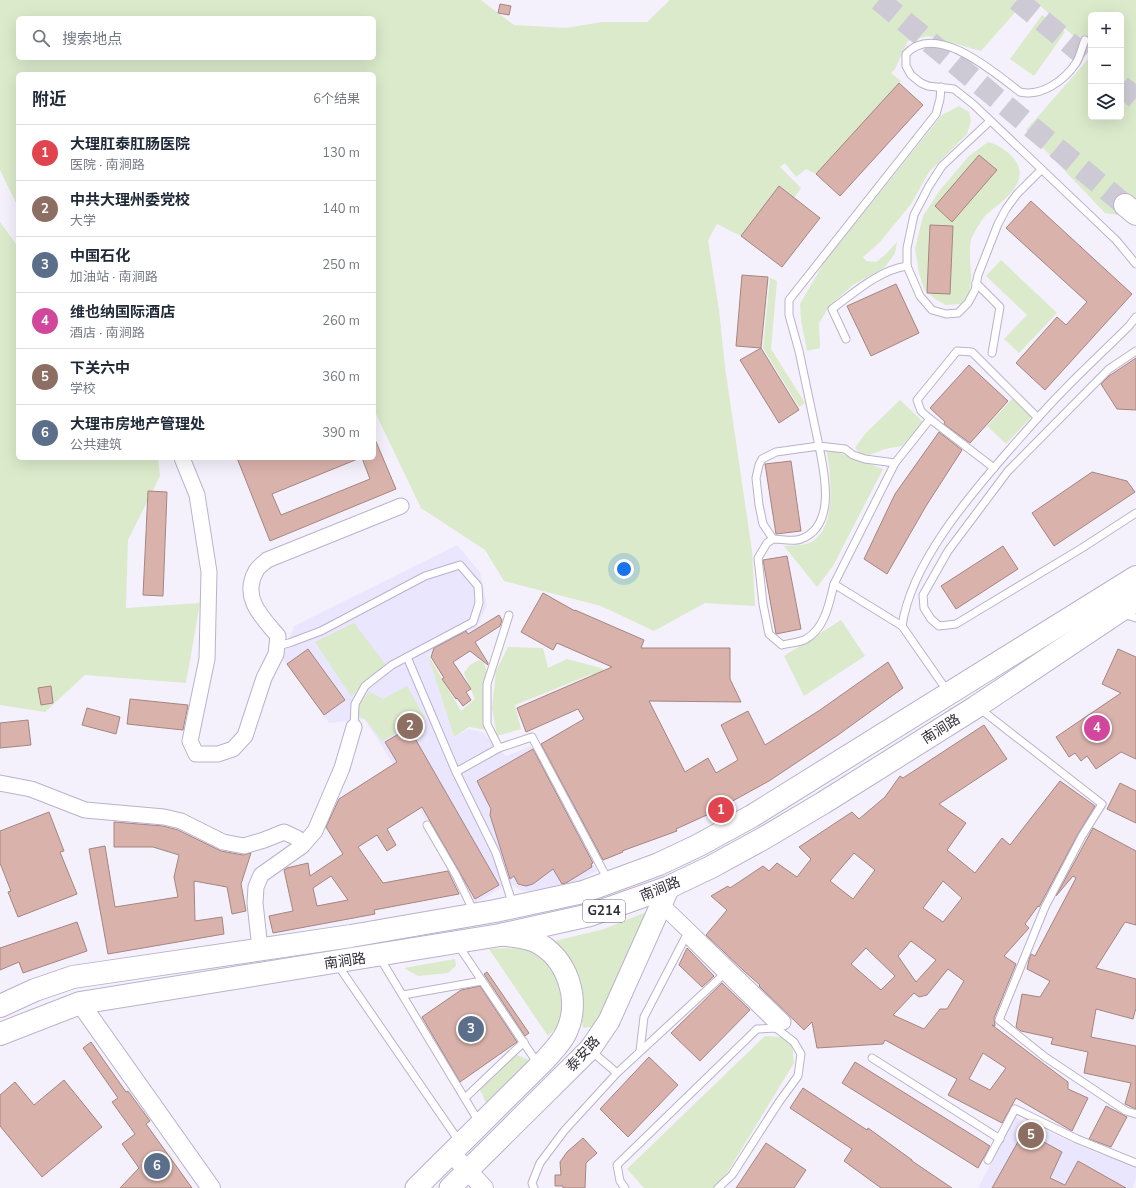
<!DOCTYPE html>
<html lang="zh">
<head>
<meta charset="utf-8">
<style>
  :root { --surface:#fff; --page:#f2f2f3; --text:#1f2937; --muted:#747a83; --line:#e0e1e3; --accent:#1a73e8 }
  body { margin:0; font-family:"Nunito Sans","Noto Sans SC",sans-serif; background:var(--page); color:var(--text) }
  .controls { position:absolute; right:12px; top:12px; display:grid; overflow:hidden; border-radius:6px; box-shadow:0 4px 16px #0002 }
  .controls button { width:36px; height:36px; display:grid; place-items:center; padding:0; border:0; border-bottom:1px solid var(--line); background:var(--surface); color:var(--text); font:20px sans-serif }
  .you { position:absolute; left:624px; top:569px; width:14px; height:14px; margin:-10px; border:3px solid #fff; border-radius:50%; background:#1a73e8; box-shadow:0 0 0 6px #1a73e833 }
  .badge { display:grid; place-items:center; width:26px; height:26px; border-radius:50%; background:var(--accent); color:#fff; font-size:13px; font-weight:700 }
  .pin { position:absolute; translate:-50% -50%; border:2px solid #fff; box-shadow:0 1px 4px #0006 }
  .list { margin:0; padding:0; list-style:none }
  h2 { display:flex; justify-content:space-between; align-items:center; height:52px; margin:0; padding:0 16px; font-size:17px }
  h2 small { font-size:13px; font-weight:400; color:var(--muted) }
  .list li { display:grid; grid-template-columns:26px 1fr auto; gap:12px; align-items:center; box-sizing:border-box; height:56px; padding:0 16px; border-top:1px solid var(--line) }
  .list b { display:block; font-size:15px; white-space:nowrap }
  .list p { margin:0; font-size:13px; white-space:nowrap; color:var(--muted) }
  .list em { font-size:13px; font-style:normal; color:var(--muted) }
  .icon { flex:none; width:22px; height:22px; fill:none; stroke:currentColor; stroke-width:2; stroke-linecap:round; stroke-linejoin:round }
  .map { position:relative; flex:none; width:1136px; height:1188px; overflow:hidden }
  .search { position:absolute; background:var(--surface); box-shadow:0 4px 16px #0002; left:16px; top:16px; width:360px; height:44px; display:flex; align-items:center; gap:10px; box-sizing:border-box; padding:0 14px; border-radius:6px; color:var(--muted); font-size:15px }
  .panel { position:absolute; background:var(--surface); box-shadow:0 4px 16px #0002; left:16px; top:72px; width:360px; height:388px; border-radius:6px }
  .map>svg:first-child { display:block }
  .education { fill:#eae6fd }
  .green { fill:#daeaca; fill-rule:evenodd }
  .building { fill:#dab2ac; stroke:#a48581; fill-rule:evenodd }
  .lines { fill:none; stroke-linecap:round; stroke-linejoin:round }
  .primary-tunnel { stroke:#cecad5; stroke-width:22; stroke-dasharray:22 11; stroke-linecap:butt }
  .service-casing { stroke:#bbb1cc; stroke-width:9 }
  .minor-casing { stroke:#bbb1cc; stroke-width:17 }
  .tertiary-casing { stroke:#bbb1cc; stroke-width:20 }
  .secondary-casing { stroke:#bbb1cc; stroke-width:23 }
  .primary-casing { stroke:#bbb1cc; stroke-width:24 }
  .trunk-casing { stroke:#bbb1cc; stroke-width:24 }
  .service { stroke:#fff; stroke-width:7 }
  .minor { stroke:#fff; stroke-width:15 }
  .tertiary { stroke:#fff; stroke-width:18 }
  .secondary { stroke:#fff; stroke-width:21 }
  .primary { stroke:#fff; stroke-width:22 }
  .trunk { stroke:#fff; stroke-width:22 }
  .labels { text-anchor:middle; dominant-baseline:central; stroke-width:4; stroke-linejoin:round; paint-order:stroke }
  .shield { fill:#fff; stroke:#706d74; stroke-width:1 }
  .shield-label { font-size:13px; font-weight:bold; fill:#322e39 }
  .street-label { font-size:14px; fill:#322e39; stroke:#fff }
</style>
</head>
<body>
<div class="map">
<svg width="1136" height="1188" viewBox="0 0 1136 1188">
  <rect width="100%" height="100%" fill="#f5f1fc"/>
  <g class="education">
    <polygon points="457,545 480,572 487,606 477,627 428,655 454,737 469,729 482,732 506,756 531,746 597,871 562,890 522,891 505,880 500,889 475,903 385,751 364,719 329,723 282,658 294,626"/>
    <polygon points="1015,1117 1097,1153 1136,1166 1136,1176 1133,1188 978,1188"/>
  </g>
  <g class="green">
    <path d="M0,0H481L514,25L566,28L602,22H647L670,0H1026L981,51L928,36L908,41L895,69L891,73L901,81L816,174L806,169L796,177L785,163L780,167L801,188L794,198L779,186L741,236L717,224L708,240L719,310L725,367L752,551L755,606L705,603L654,631L601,606L504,581L485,550L421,508L374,410V74H18V207L0,170ZM18,18H374V58H18Z"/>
    <polygon points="1034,0 1136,0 1136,203 1130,198 1118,215 1105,213 1026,130 1091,56 1091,117 1121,117 1121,15 1091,15 1091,52"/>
    <polygon points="1042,15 1065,32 1034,76 1010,59"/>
    <polygon points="959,106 969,112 971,121 967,134 929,172 911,204 880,242 863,257 866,261 876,262 885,255 897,242 895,253 885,267 853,285 830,305 819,323 820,348 807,351 801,320 800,304 825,261 942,115"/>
    <path d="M988,142C999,145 1008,151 1015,160C1031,183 1002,201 987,214C983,217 973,234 971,240C967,257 975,278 968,295C967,298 963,301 961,304L946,305L935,299L924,289L919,273L915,249L923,216L940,190L969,156Z"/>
    <polygon points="0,222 18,247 18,458 158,458 160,476 128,540 126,608 200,603 186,683 85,675 45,712 0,705"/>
    <polygon points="1001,260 1057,313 1019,353 1004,339 1027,315 986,276"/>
    <polygon points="770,278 777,281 771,349 805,403 799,407 763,348"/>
    <polygon points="1013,398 1032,416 1006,444 987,426"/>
    <polygon points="900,400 923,422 902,446 885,449 864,457 855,448 865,434"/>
    <path d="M826,448L883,469L833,566L817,587L784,546C792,545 802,546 809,543C838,532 831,472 826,448Z"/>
    <polygon points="841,620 865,656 804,696 784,656"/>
    <polygon points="354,623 386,665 351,696 315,642"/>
    <polygon points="508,647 543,648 548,668 567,659 601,668 607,673 600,684 592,674 515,705 521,729 497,736 492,708 496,671"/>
    <polygon points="428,655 461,711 475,699 464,673 470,665 479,660 484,663 487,673 484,692 485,712 484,728 487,730 469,727 454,737"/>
    <polygon points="407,686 425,718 382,741 366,720 358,716 359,702 370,692 383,699"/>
    <polygon points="649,911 596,1026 583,1028 579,998 567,960 555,941 604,929"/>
    <path d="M507,948C513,949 522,948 528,951C550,959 569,987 565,1010C564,1020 555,1029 548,1036L489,949Z"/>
    <polygon points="455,959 456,966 448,973 418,976 404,968"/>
    <polygon points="765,1036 782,1037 792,1044 794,1063 727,1173 714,1188 644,1188 627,1169"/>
    <polygon points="517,1055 529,1060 486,1103 480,1090"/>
  </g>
  <g class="building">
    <polygon points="500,4 511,6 509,15 498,13"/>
    <polygon points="899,83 923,105 840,196 816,174"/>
    <polygon points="979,155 997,170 952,222 935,206"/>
    <polygon points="779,186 820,218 782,267 741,236"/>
    <polygon points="1031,201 1132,294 1045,390 1016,363 1057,317 1066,325 1087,302 1006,228"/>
    <polygon points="930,225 953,226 950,294 927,293"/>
    <polygon points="742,275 768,277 761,348 736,346"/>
    <polygon points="896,284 919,333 871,356 847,306"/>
    <polygon points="761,348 799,410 779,423 740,360"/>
    <polygon points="1136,358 1136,410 1117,409 1101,384 1109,376"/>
    <polygon points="969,365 1008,401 970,443 944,424 945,422 930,408"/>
    <polygon points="939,432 962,450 926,506 887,574 864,559 895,494"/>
    <polygon points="374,437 396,489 270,541 237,458 360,458 272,494 281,515 370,479 362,458 374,458"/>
    <polygon points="791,461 801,531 776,534 765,464"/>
    <polygon points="1092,472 1127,481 1135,492 1054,546 1032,513"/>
    <polygon points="148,491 167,492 163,596 143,595"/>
    <polygon points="1003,546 1018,569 956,609 941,586"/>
    <polygon points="787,556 801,629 776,634 763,560"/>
    <polygon points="543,593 575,611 575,610 644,640 641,648 730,648 730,679 741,702 649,701 685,772 708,758 716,773 738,760 721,725 748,711 765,745 820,710 888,662 903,688 838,735 769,781 709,814 676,829 677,831 622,851 623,852 603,860 541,744 584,719 578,709 526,732 517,708 612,667 557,643 553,650 521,632"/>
    <polygon points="499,615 502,620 500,626 475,642 488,663 488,665 470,651 453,662 471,689 466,692 471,700 463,706 457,698 456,699 442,679 444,678 431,657 434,648 466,631 468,634"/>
    <polygon points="308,649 345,700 324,715 287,664"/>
    <polygon points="1118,649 1136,657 1136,759 1121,752 1096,769 1087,756 1081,761 1075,753 1069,757 1056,737 1121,693 1102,684"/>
    <polygon points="51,686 53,703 41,705 38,688"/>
    <polygon points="130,699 188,705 183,730 127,724"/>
    <polygon points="87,708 120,717 116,734 82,725"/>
    <polygon points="28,720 31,745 0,748 0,723"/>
    <path d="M984,725L1007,759L939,804L966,823L947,850L975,873L1002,838L1010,845L1060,781L1095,806L1078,834L1039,907L1038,906L1025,924L1029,928L1004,956L1016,964L994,1018L995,1026L992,1025L1068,1082V1089L1088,1098L1072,1131L1016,1098L1002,1123L948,1095L957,1079L885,1040L883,1044L817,1048L812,1022L804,1030L759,986L760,985L744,971L706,935L727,910L711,896L728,886L730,888L763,866L769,871L777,863L797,877L811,859L799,847L852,812L859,819L885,797L900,776L903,778ZM854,853L875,870L853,899L830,881ZM943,881L962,898L943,922L923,908ZM911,941L936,960L916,982L898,956ZM866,948L895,976L881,990L851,964ZM948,969L964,981L947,1009H940L924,1029L893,1015L914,993L919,997L927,995ZM983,1053L1006,1068L990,1090L969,1079Z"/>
    <path d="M409,728L499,885L475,899L422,807L387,829L396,845L387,851L377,835L358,847L383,883L448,871L459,894L374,910L375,914L273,933L269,916L293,911L284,870L287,868L308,863L310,876L343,854L326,827L339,799L397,762L385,742ZM331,876L348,900L317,906L313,888Z"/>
    <polygon points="533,749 593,863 591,864 592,867 566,883 562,884 553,869 533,884 526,886 518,884 514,876 510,879 490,815 491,809 477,781"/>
    <polygon points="1120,783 1136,791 1136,823 1107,809"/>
    <polygon points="49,812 64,851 60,852 77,894 18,917 8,892 11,891 0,863 0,831"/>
    <polygon points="114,822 163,826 178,830 221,851 243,855 251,853 241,884 246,911 232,914 227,887 194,881 195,921 222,917 224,934 108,954 89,849 105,846 115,907 178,897 174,877 179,855 153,847 114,847"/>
    <polygon points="1093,828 1136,851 1136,925 1125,922 1096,968 1136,979 1136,1008 1133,1019 1096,1009 1091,1037 1136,1046 1136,1109 1125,1104 1131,1083 1084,1073 1088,1052 1051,1044 1053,1038 1021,1031 1016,1027 1022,994 1040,997 1050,981 1027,969 1029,960 1031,954 1035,956 1076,878 1073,876 1056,896"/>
    <polygon points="77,922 87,951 23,973 19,962 0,970 0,948"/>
    <polygon points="687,948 714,976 702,987 679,965"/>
    <polygon points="487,972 529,1033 525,1036 484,974"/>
    <polygon points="722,983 750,1010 700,1061 671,1033"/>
    <polygon points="480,986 517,1042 460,1082 422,1017 461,990"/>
    <polygon points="91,1042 126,1092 128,1091 150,1121 146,1124 192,1188 120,1188 139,1168 122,1144 135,1134 112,1102 118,1098 83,1048"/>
    <polygon points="649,1057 678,1085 628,1137 600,1109"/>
    <polygon points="855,1062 990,1146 978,1168 842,1083"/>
    <polygon points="64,1080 102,1127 42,1177 0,1126 0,1095 15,1082 34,1105"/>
    <polygon points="803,1088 867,1130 868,1128 912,1160 912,1161 952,1188 881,1188 844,1161 852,1149 790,1108"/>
    <polygon points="1106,1106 1127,1117 1111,1147 1089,1139"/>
    <polygon points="1024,1131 1062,1152 1050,1178 1065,1185 1078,1161 1126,1188 992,1188"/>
    <polygon points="583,1138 597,1153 586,1163 585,1188 563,1188 563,1186 555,1186 555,1175 561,1175 560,1162 567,1152"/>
    <polygon points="766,1143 806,1170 794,1188 736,1188"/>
  </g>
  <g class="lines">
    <g class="primary-tunnel">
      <polyline points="879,0 1125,205"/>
      <polyline points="1017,0 1091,61"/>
      <polyline points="1121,86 1136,98"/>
    </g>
    <defs>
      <g id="service">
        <path d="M1085,40C1082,47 1080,57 1076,63C1064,81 1041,97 1020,92C995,73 936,21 906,54V66L911,75L921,83L928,86L954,89L973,104L1116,240L1136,264"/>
        <polyline points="990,121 942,166 929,186 914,215 907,248 907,266 920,296 932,310 946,314 958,313 968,303 975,290 978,275 998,224 1006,209 1017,194 1041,170"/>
        <polyline points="976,283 1000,307 992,353"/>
        <path d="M846,339L832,309C854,293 879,270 907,266"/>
        <polyline points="1136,351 1109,369 1008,471 948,551 923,595 924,608 931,619 939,626 956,624 1082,548 1136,513"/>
        <polyline points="930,419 994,468"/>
        <path d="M819,446C825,475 836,526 801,539C794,542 781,539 773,539L763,524L759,505L756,478L759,465L762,459L776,452Z"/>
        <polyline points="895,463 865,459 853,455 845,449 819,446 799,351 789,315 789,300 936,114 940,99 941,87"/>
        <path d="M773,539L767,543L758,558L763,604L769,634L782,645C789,643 799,643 806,639C825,628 829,604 834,584"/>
        <polyline points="1123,614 1136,618"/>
        <polyline points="509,615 487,684 487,724 499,748 532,737 608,880"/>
        <path d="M902,626C911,563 970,495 1011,448C1028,429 1044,410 1062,392C1084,369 1107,348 1129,326L1136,317"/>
        <polyline points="277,646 289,643 321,631 425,576 460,565 478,586 479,603 473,622 392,665 365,686 355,704 354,727"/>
        <polyline points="407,657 456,772 496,853 513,905"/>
        <polyline points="948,692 902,626 834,584 895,463 930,419 921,411 917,400 957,351 972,352 1038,418"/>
        <polyline points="979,708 1102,804 1082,836 1045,907 999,1020 1045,1057 1126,1111 1136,1114"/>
        <polyline points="456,772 499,748"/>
        <polyline points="427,825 456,875 474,912"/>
        <polyline points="458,945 538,1064"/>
        <polyline points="380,958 479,1122"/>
        <polyline points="337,964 459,1141"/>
        <polyline points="403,995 482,981"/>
        <polyline points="590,1050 617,1073"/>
        <polyline points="640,1051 644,1017 685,938 776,1028"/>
        <polyline points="872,1058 1000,1139"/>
        <polyline points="465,1098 524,1042"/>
        <polyline points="988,1160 1015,1109 1077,1139 1136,1163"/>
        <polyline points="534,1188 532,1183 540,1163 564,1131 617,1073 723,975"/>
        <polyline points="625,1188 620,1181 617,1165 757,1029 776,1028 794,1042 801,1054 798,1076 779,1102 732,1175 718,1188"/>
      </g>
      <g id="minor">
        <path d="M182,458L197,495L209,572L207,659L190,741L196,754H218L233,749L245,736L264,678L276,654L278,636C262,617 241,598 256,571C258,567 263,564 267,560L401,506"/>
        <polyline points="0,783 31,789 85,810 164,817 181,821 223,842 244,846 264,840 284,832 297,838 302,846 261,875 256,887 255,903 260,949"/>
        <polyline points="302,846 315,831 342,768 354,727"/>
        <polyline points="662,905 783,1022"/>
      </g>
      <g id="tertiary">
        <polyline points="80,1003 211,1188"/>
        <polyline points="451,1153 484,1188"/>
      </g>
      <g id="secondary">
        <path d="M416,1188L545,1060C553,1051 561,1043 566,1033C582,1000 567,956 534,941C524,937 512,936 501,935"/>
        <polyline points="450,1188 590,1049 609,1021 669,887"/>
      </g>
      <polyline id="primary" points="1125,205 1136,214"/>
      <g id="trunk">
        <polyline points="0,1006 35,990 73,977 351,936 495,911 583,892 659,864 699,845 752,816 1136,577"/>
        <polyline points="0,1034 80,1003 500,935 590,915 669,887 711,867 764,838 823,803 976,707 1136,600"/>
      </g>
    </defs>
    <use href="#service" class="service-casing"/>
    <use href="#minor" class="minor-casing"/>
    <use href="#tertiary" class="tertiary-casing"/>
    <use href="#secondary" class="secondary-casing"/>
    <use href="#primary" class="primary-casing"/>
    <use href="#trunk" class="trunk-casing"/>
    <use href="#service" class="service"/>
    <use href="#minor" class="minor"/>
    <use href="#tertiary" class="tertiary"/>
    <use href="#secondary" class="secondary"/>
    <use href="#primary" class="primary"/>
    <use href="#trunk" class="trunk"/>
  </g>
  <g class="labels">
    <rect class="shield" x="583" y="900" width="42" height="22" rx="3"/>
    <g class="shield-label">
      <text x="604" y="911">G214</text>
    </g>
    <g class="street-label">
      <text transform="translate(941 729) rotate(-32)">南涧路</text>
      <text transform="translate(660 889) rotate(-22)">南涧路</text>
      <text transform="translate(345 961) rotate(-8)">南涧路</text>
      <text transform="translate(583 1054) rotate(-48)">泰安路</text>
    </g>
  </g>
</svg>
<div class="controls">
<button>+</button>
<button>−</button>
<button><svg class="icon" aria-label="layers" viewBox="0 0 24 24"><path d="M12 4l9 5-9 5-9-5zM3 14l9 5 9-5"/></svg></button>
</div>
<div class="you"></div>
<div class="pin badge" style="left:721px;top:810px;background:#e0444e">1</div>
<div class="pin badge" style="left:410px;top:726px;background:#8d6e63">2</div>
<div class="pin badge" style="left:471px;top:1029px;background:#5c6f8a">3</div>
<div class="pin badge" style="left:1097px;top:728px;background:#d1479c">4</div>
<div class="pin badge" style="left:1031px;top:1135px;background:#8d6e63">5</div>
<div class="pin badge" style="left:157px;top:1166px;background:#5c6f8a">6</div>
<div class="search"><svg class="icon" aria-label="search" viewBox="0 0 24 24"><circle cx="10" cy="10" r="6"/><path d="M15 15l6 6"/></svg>搜索地点</div>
<section class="panel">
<h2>附近<small>6个结果</small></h2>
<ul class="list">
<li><span class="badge" style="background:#e0444e">1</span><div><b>大理肛泰肛肠医院</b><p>医院 · 南涧路</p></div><em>130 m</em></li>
<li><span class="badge" style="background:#8d6e63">2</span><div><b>中共大理州委党校</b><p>大学</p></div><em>140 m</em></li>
<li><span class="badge" style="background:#5c6f8a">3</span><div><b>中国石化</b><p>加油站 · 南涧路</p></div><em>250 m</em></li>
<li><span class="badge" style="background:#d1479c">4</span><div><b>维也纳国际酒店</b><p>酒店 · 南涧路</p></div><em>260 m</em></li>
<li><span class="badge" style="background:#8d6e63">5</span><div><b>下关六中</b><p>学校</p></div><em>360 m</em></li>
<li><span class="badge" style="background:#5c6f8a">6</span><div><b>大理市房地产管理处</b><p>公共建筑</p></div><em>390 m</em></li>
</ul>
</section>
</div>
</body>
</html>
